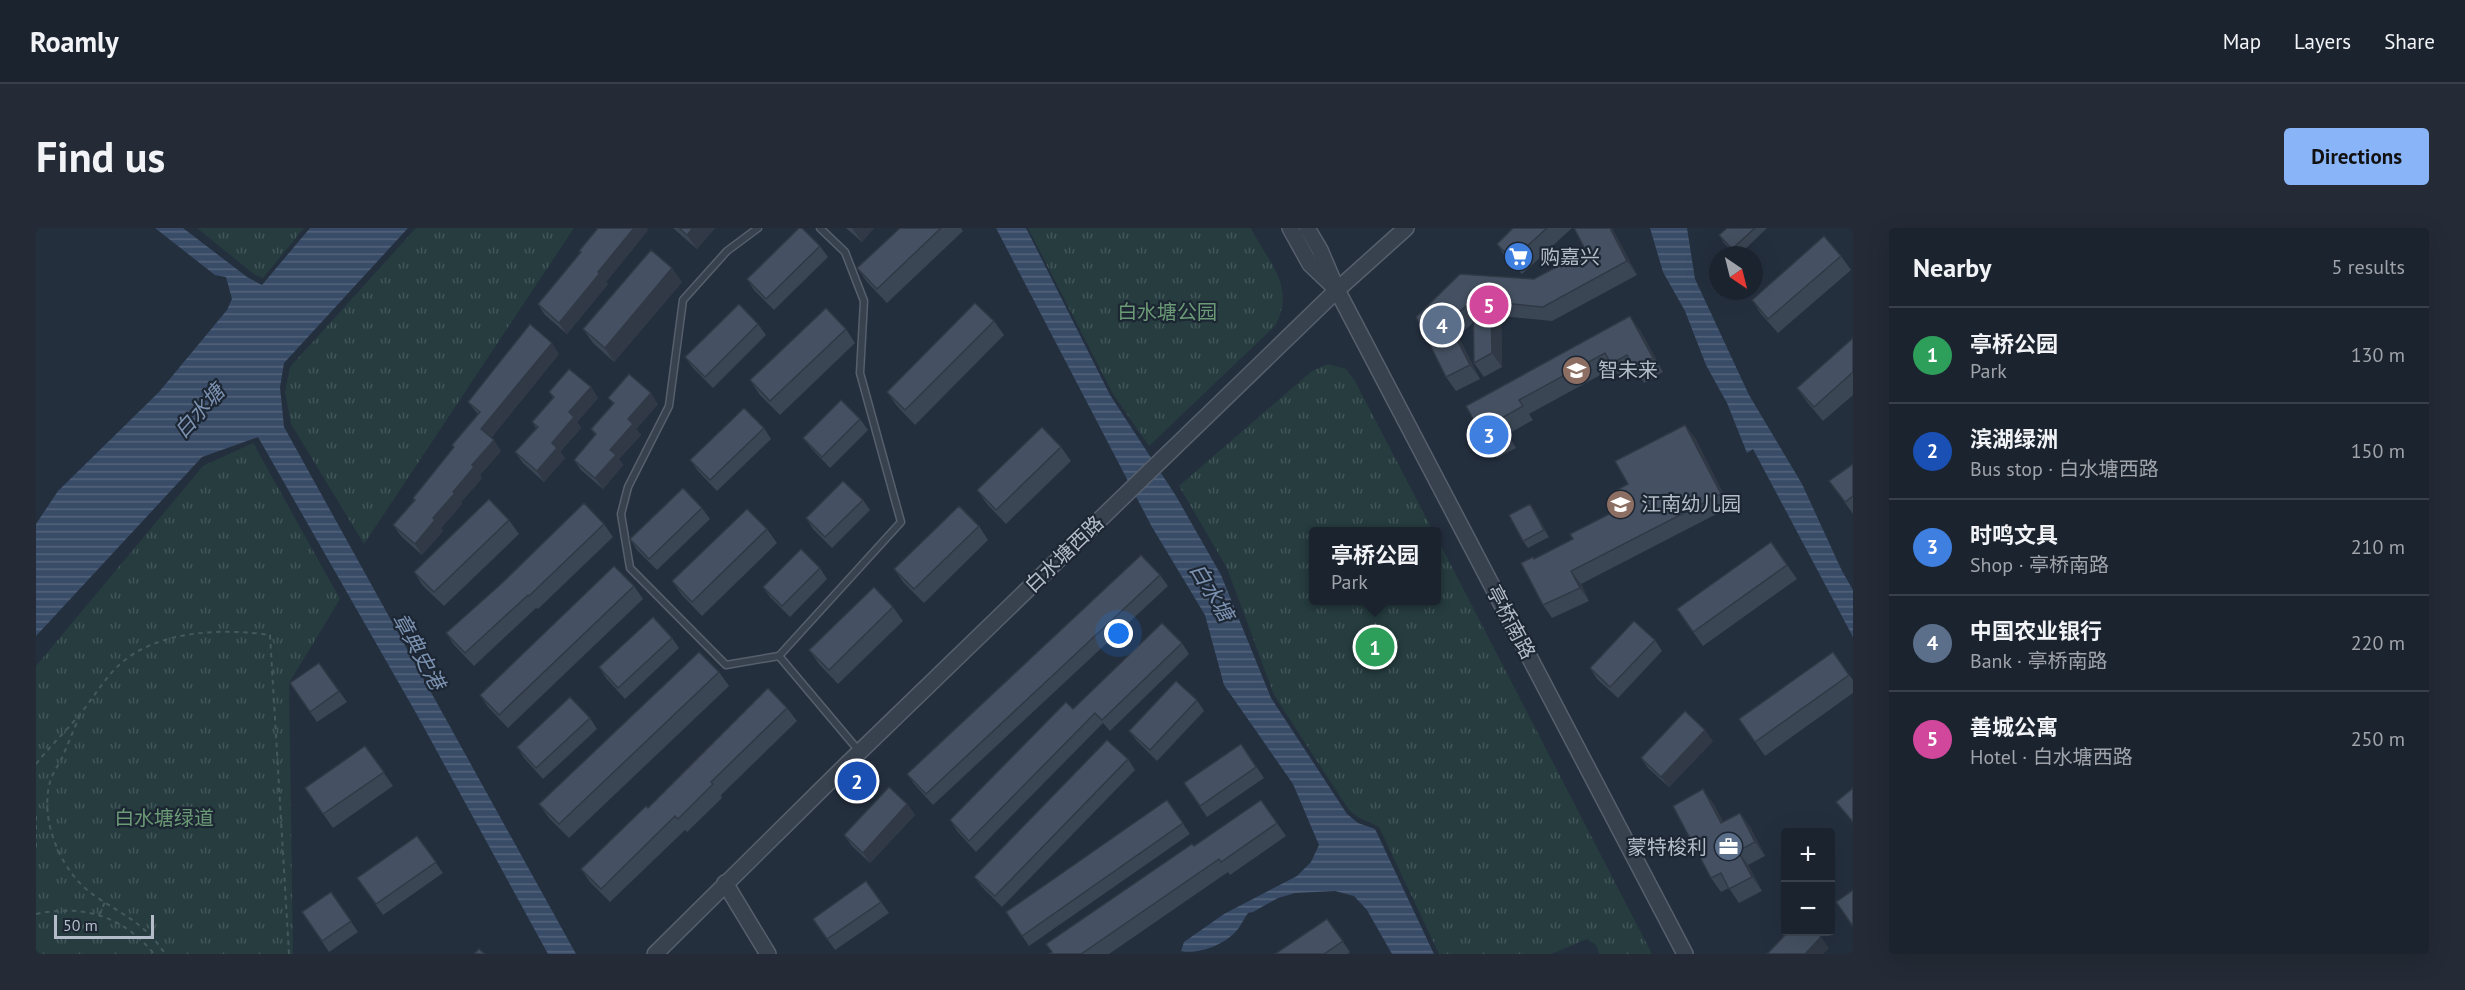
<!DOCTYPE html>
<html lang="en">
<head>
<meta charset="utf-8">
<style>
  :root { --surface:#1b232e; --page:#242b36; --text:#f1f3f6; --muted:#a0a4aa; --line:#39404a; --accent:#8ab4f8 }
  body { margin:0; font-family:"PT Sans","Noto Sans SC",sans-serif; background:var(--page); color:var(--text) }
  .controls { position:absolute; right:18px; bottom:18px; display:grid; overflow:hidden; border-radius:6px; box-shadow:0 6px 24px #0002 }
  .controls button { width:54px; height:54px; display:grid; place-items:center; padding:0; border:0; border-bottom:2px solid var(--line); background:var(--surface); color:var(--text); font:30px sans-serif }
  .compass { position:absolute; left:1673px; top:18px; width:54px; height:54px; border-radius:50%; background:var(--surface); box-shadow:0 6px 24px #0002; rotate:145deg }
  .scale { position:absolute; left:18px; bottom:15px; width:100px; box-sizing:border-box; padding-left:6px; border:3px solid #b4bcc9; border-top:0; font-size:16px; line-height:21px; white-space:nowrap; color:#b4bcc9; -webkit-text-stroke:4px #1d2633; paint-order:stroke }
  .you { position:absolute; left:1083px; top:406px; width:21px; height:21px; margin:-15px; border:4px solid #fff; border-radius:50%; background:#1a73e8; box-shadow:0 0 0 9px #1a73e833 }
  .badge { display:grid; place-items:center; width:39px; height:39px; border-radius:50%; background:var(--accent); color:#fff; font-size:20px; font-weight:700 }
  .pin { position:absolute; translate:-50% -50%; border:3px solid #fff; box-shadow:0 2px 6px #0006 }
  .popup { position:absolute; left:1273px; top:299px; width:132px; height:78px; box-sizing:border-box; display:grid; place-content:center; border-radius:6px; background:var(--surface); filter:drop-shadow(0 2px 4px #0005); font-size:20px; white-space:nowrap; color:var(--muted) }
  .popup b { font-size:22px; color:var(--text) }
  .popup::after { content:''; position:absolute; left:50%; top:100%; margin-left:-12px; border:12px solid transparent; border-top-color:var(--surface) }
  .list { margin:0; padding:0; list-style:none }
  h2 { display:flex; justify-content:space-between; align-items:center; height:78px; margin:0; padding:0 24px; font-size:26px }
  h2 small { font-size:20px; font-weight:400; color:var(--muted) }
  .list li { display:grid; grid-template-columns:39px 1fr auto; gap:18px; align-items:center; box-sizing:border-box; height:96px; padding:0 24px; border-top:2px solid var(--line) }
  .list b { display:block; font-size:22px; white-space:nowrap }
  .list p { margin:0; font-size:20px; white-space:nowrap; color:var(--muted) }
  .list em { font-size:20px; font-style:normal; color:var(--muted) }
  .map { position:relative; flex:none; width:1817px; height:726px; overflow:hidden; border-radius:6px }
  header { display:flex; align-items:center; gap:36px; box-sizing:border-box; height:84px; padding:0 30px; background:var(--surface); border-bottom:2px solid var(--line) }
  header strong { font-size:28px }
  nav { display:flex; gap:33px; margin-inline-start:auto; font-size:21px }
  .intro { display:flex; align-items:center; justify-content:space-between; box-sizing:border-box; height:144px; padding:0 36px }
  h1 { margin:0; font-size:42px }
  .button { padding:15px 27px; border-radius:6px; background:var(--accent); color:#111; font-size:21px; font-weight:700 }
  main { display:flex; gap:36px; padding:0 36px }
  aside { flex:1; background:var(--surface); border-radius:6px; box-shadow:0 6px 24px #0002 }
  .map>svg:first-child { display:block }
  .park { fill:url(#park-tufts) }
  .water { fill:url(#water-rules) }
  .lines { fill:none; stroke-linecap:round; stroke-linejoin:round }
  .service-casing { stroke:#565f6c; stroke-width:9 }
  .tertiary-casing { stroke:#565f6c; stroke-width:18 }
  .path { stroke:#44595c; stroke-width:2; stroke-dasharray:4.5 4.5; stroke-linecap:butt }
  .service { stroke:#38414e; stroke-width:6 }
  .tertiary { stroke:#38414e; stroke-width:15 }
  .wall { fill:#3b4654 }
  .shaded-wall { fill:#303945 }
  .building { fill:#455162; stroke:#303945; stroke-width:1.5 }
  .labels { text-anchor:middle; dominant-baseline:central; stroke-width:4.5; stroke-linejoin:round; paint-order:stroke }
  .poi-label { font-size:20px; fill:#b4bcc9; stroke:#1d2633; text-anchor:start }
  .park-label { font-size:20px; fill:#6b9a76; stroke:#1d2633 }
  .street-label { font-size:20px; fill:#b4bcc9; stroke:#1d2633 }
  .water-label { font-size:21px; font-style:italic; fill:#7c92b1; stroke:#1d2633 }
</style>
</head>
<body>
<header>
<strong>Roamly</strong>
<nav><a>Map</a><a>Layers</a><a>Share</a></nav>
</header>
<div class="intro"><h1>Find us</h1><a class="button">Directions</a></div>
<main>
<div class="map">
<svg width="1817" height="726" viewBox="0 0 1817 726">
  <defs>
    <pattern id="park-tufts" width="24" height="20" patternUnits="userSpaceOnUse" patternTransform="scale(1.5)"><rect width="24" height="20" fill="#263c3f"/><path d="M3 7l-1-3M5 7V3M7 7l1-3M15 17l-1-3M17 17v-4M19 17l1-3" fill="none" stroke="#435659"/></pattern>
    <pattern id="water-rules" width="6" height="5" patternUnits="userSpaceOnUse" patternTransform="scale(1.5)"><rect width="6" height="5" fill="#394c67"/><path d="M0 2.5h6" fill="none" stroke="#53647b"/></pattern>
  </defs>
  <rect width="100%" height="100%" fill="#242f3e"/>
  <g class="park">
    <polygon points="161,0 268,0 227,50 219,47"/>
    <polygon points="380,0 538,0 328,316 255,196 249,164 254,139"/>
    <path d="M992,0H1215C1232,35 1261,58 1239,98L1113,218L1077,166Z"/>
    <path d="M1292,136L1310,141L1319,153L1397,303L1278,304V372H1400L1401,310L1616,726H1563L1560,717L1551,711L1515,726H1403L1343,599C1332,593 1322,591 1313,582L1238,467L1191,340L1143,258L1276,143Z"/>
    <polygon points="217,215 304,371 253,455 257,726 0,726 0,438 167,238"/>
  </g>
  <g class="water">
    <polygon points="119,0 147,0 211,49 226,57 274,0 372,0 248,135 244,159 248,199 540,726 512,726 380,485 222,209 166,229 0,408 0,296 22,263 123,164 191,82 196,71 190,49 179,47"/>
    <path d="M960,0H990L1074,167L1140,268L1185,347L1235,470L1311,586L1322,595L1339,601L1398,726H1356L1331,682L1318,668L1299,663L1259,665L1242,670L1217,684L1212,685C1208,690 1206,696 1202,701C1189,717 1164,726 1145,723L1148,714L1188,686L1261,648L1275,634L1283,617L1257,556L1188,457L1169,387L1116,299Z"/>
    <polygon points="1614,0 1651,0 1659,51 1713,167 1766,256 1806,343 1817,362 1817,409 1717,221 1711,225 1691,175 1670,137 1649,83 1627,44"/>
  </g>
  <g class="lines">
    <defs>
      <g id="service">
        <polyline points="722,0 691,23 647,72 633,178 592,259 585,286 594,340 690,437 743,428 865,294 824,145 828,73 809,24 784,0"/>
        <polyline points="743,428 823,523"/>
      </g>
      <g id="tertiary">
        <polyline points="1254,0 1274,36 1295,56"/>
        <polyline points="1271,0 1284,22 1301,62 1649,726"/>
        <polyline points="689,655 732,726"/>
        <polyline points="619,726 806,541 1301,62 1370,0"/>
      </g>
    </defs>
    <use href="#service" class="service-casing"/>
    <use href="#tertiary" class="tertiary-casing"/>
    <g class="path">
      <path d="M44,487C38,501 32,516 26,530C22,538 16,546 14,554C3,593 26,646 59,668C87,687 110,696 129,726"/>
      <path d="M0,536C14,518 31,502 45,485C58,469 68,451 82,438C119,402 187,400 234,407L253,726"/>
      <polyline points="0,588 0,621"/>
      <path d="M0,686C47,676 87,688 118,726"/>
      <polyline points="63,687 69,674"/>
    </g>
    <use href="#service" class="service"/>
    <use href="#tertiary" class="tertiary"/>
  </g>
  <g class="wall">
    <polygon points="637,0 679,0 661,21"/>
    <polygon points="810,0 838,0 826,14"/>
    <polygon points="864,0 925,0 927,3 851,75 831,54 821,40"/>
    <polygon points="1477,0 1536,0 1486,46 1470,30 1461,16"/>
    <polygon points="1576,0 1601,47 1516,93 1465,88 1466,139 1448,149 1438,135 1437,95 1422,108 1444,151 1420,163 1410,149 1380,89 1498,51 1550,23"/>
    <polygon points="1691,0 1731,0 1703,27 1700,27 1688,15 1683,7"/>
    <polygon points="612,2 570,54 572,56 531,106 509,87 502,76 544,25 543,23"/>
    <polygon points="784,18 792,29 738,82 718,62 711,51"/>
    <polygon points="1805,28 1815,42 1742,105 1725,86 1716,72"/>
    <polygon points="646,54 578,134 557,115 547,101"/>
    <polygon points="958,93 968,107 879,197 861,178 851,164"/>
    <polygon points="722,96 730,107 677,160 657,140 649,129"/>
    <polygon points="810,101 819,115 744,187 724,167 714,152"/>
    <polygon points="1604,102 1627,144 1608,155 1600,142 1585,150 1577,140 1493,186 1497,192 1472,206 1480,220 1461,230 1451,216 1430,178"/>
    <polygon points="1817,110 1817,167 1787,193 1771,174 1761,160"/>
    <polygon points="523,126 455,210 465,223 444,247 446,250 425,274 426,276 405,300 407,303 386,327 365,308 357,297 378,272 377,270 418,220 416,217 442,186 432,174"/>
    <polygon points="555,159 562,170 541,194 545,200 524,224 529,230 508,254 487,235 479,224 500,200 496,194 517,170 513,164"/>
    <polygon points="572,170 622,176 600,201 605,207 583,231 587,237 567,261 545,242 538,232 559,207 555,201 577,176"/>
    <polygon points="824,191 832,202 794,240 775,220 767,210"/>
    <polygon points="728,200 735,211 681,263 662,243 654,232"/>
    <polygon points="1659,210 1694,279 1545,356 1553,373 1516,390 1507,377 1537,311 1587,279 1592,256"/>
    <polygon points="1025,219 1035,233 970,296 951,276 941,262"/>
    <polygon points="1817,236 1817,286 1802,265"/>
    <polygon points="827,272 834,282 796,320 777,301 770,290"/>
    <polygon points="666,280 674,291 621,342 601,322 594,311"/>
    <polygon points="1499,283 1513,309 1492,320 1487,313"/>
    <polygon points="473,292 483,306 408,378 387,358 378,344"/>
    <polygon points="568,296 577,309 502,381 500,380 438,438 418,417 410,405"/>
    <polygon points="943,298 952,312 888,375 868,355 858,341"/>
    <polygon points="731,301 741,315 666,388 646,367 636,353"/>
    <polygon points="1735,314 1761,351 1667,418 1641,381"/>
    <polygon points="784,340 791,351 754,389 734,369 727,359"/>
    <polygon points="1124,347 1132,358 897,577 878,556 871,546"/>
    <polygon points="598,358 607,371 472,500 452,479 444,467"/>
    <polygon points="857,379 867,393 802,456 783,436 773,422"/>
    <polygon points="636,410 643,420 589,471 570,450 563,439"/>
    <polygon points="1619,412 1626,423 1582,470 1561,451 1554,440"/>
    <polygon points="1146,415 1153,426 1074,503 1067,495 940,624 921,603 914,592 1037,481"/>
    <polygon points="1797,424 1817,452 1817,465 1729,528 1703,491"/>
    <polygon points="283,435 311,474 281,494 254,455"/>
    <polygon points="683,444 693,458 533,610 513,590 503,576"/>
    <polygon points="1161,472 1168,483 1121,533 1101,513 1093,503"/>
    <polygon points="751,480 761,493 685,567 686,570 651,604 649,602 574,674 554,654 545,641 612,580"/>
    <polygon points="554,490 561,501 507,551 488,530 481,519"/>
    <polygon points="1677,513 1633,559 1612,540 1605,530"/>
    <polygon points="1205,516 1228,550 1171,589 1148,555"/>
    <polygon points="329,518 357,558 297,600 269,560"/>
    <polygon points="1092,531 1099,542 966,679 946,659 938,649"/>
    <polygon points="1131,572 1154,606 993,718 970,684"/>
    <polygon points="1225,572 1250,608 1194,647 1192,644 1073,726 1013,726 1158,618"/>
    <polygon points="1677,575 1687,594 1714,599 1729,628 1712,637 1726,663 1703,675 1693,660 1685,664 1675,650"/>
    <polygon points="871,576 879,587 834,635 816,618 808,607"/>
    <polygon points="381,608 407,645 347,687 321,650"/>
    <polygon points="830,653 853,685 799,722 777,691"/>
    <polygon points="295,664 322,704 293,724 266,684"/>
    <polygon points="1291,691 1314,724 1312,726 1239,726"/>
  </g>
  <g class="shaded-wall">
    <polygon points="598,0 611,0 612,2 570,54 572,56 531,106 523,95 562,44"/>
    <polygon points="657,0 679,0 661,21 651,7"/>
    <polygon points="816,0 838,0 826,14"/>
    <polygon points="1574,0 1576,0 1601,47 1591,33"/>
    <polygon points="636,40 646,54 578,134 569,120"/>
    <polygon points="1455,74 1465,88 1466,139 1456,125"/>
    <polygon points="1594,88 1604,102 1627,144 1617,130"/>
    <polygon points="1412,94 1422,108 1444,151 1434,137"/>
    <polygon points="516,115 523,126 453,212 445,201"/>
    <polygon points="555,159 562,170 541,194 545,200 524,224 529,230 508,254 501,243 533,184"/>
    <polygon points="615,165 622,176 600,201 605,207 583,231 587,237 567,261 559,250 592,191"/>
    <polygon points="1462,192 1472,206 1480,220 1470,206"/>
    <polygon points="1649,197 1659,210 1694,279 1685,266"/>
    <polygon points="458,212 465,223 444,247 446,250 425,274 426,276 405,300 407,303 386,327 379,316 436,237"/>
    <polygon points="1494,276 1499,283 1513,309 1508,302"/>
    <polygon points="1535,343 1545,356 1553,373 1544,360"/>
    <polygon points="1669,502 1677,513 1633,559 1625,549"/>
    <polygon points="1667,561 1677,575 1695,609 1685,595"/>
    <polygon points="871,576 879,587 834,635 827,625"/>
    <polygon points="1704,585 1714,599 1729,628 1719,614"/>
    <polygon points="1702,623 1712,637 1726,663 1716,649"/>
    <polygon points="1785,709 1793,720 1787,726 1769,726"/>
  </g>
  <g class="building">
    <polygon points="562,0 598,0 562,44 564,45 523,95 502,76 545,24 543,23"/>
    <polygon points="643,0 657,0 651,7"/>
    <polygon points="763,0 766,0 784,18 730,71 711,51"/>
    <polygon points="864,0 905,0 841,61 821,40"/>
    <polygon points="1477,0 1511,0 1476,32 1461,16"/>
    <polygon points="1538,0 1574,0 1591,33 1507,79 1455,74 1456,125 1438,135 1437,72 1412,94 1434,137 1410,149 1380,89 1424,46 1498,51 1550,23"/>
    <polygon points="1691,0 1719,0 1696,21 1683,7"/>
    <polygon points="1788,8 1805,28 1732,91 1716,72"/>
    <polygon points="615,22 636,40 569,120 547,101"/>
    <polygon points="939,75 958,93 869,182 851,164"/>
    <polygon points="703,76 722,96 669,149 649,129"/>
    <polygon points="790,80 810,101 734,173 714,152"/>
    <polygon points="1594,88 1617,130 1599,141 1591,127 1575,136 1569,125 1483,172 1487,178 1462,192 1470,206 1451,216 1430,178"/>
    <polygon points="494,96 516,115 445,201 458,212 436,237 438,239 417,264 419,265 397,290 399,292 379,316 357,297 379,272 377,270 418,219 416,217 444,184 432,174"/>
    <polygon points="1817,110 1817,144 1778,179 1761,160"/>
    <polygon points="533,141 555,159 533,184 538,189 516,215 521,220 501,243 479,224 502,199 496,194 518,169 513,164"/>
    <polygon points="593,146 615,165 592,191 597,196 574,222 580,227 559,250 538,232 560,206 555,201 578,175 572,170"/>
    <polygon points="805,172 824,191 786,229 767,210"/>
    <polygon points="708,180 728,200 674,252 654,232"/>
    <polygon points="1649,197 1685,266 1535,343 1544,360 1507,377 1485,335 1497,329 1498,331 1537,311 1534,306 1587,279 1579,263 1592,256 1579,233"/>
    <polygon points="1006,199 1025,219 960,282 941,262"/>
    <polygon points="1817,236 1817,268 1809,274 1793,253"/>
    <polygon points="807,253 827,272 789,309 770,290"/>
    <polygon points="647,260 666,280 613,331 594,311"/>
    <polygon points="453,271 473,292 398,364 378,344"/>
    <polygon points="548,275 568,296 493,368 492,367 429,425 410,405 465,356"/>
    <polygon points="1494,276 1508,302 1487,313 1473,287"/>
    <polygon points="923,278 943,298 878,361 858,341"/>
    <polygon points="711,281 731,301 656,374 636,353"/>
    <polygon points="1735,314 1751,337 1657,404 1641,381"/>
    <polygon points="765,321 784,340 746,378 727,359"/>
    <polygon points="1105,327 1124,347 890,566 871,546"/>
    <polygon points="578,338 598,358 463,487 444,467"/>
    <polygon points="838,359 857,379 793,442 773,422"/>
    <polygon points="617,389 636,410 582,460 563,439"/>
    <polygon points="1598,393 1619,412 1574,459 1554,440"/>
    <polygon points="1126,395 1146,415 1066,492 1059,485 933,613 914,592 1030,474 1037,481"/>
    <polygon points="663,424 683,444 523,596 503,576"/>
    <polygon points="1797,424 1813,447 1719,514 1703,491"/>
    <polygon points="283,435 303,463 274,484 254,455"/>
    <polygon points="1140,453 1161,472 1114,522 1093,503"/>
    <polygon points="732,460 751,480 675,554 677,556 642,591 639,588 565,661 545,641 610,578 612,580"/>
    <polygon points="534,469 554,490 500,540 481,519"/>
    <polygon points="1649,483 1669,502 1625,549 1605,530"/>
    <polygon points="1071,512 1092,531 959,668 938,649"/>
    <polygon points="1205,516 1220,539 1164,578 1148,555"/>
    <polygon points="329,518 348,544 287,586 269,560"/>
    <polygon points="853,559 871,576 827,625 808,607"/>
    <polygon points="1817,560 1817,594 1800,574"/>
    <polygon points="1667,561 1685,595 1704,585 1719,614 1702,623 1716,649 1693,661 1685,645 1675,650 1637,578"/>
    <polygon points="1131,572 1147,595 986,708 970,684"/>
    <polygon points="1225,572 1241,595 1185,634 1183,631 1045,726 1013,726 1016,724 1010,716 1156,616 1158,618"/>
    <polygon points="381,608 400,634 340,676 321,650"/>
    <polygon points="830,653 845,674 791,711 777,691"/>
    <polygon points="1817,662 1817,696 1816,697 1800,674"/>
    <polygon points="295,664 315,693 286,713 266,684"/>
    <polygon points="1291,691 1307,713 1288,726 1239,726"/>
    <polygon points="1752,704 1780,704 1785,709 1769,726 1731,726"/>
    <polygon points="443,721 449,726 438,726"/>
  </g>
  <defs>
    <symbol id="supermarket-disc" viewBox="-11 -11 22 22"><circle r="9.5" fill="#3f7fe0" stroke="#1d2633"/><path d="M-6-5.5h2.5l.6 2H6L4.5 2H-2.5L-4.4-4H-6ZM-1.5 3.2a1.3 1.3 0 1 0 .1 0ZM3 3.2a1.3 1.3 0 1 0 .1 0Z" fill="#fff"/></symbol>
    <symbol id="school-disc" viewBox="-11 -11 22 22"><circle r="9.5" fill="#8d6e63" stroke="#1d2633"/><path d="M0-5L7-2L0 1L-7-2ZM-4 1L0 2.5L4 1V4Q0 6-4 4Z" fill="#fff"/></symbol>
    <symbol id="office-disc" viewBox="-11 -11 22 22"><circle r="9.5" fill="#5c6f8a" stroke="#1d2633"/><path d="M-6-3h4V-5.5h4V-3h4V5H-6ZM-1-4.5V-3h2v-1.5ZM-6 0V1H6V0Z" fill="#fff"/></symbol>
  </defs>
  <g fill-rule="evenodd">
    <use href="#supermarket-disc" x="1466" y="12" width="33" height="33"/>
    <use href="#school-disc" x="1524" y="126" width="33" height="33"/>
    <use href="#school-disc" x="1568" y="260" width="33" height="33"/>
    <use href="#office-disc" x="1676" y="602" width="33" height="33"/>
  </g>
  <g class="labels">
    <g class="poi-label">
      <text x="1504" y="29">购嘉兴</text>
      <text x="1562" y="142">智未来</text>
      <text x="1605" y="276">江南幼儿园</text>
      <text x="1671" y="619" text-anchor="end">蒙特梭利</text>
    </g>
    <g class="park-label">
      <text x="1131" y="84">白水塘公园</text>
      <text x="128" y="590">白水塘绿道</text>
    </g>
    <g class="street-label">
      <text transform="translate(1028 326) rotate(-44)">白水塘西路</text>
      <text transform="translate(1475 394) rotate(62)">亭桥南路</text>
    </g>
    <g class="water-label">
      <text transform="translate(163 183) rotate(-48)">白水塘</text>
      <text transform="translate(1176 364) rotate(59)">白水塘</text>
      <text transform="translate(383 423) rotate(61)">章典史港</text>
    </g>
  </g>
</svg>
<div class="controls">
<button>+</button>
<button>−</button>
</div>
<svg class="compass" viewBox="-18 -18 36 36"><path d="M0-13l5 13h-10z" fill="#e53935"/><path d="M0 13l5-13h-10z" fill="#a0a4aa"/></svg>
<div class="scale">50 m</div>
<div class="you"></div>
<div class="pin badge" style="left:1339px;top:419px;background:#2e9e5b">1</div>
<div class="popup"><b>亭桥公园</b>Park</div>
<div class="pin badge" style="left:821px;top:553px;background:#1a4fb4">2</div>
<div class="pin badge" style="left:1453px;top:207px;background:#3f7fe0">3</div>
<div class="pin badge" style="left:1406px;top:97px;background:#5c6f8a">4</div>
<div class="pin badge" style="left:1453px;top:77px;background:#d1479c">5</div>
</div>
<aside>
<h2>Nearby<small>5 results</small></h2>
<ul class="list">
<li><span class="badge" style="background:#2e9e5b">1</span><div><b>亭桥公园</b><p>Park</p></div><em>130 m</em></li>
<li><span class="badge" style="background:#1a4fb4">2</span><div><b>滨湖绿洲</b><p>Bus stop · 白水塘西路</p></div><em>150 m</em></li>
<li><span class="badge" style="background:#3f7fe0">3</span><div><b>时鸣文具</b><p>Shop · 亭桥南路</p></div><em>210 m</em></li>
<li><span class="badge" style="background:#5c6f8a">4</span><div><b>中国农业银行</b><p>Bank · 亭桥南路</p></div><em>220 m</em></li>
<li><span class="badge" style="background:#d1479c">5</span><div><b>善城公寓</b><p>Hotel · 白水塘西路</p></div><em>250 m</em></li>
</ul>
</aside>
</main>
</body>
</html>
